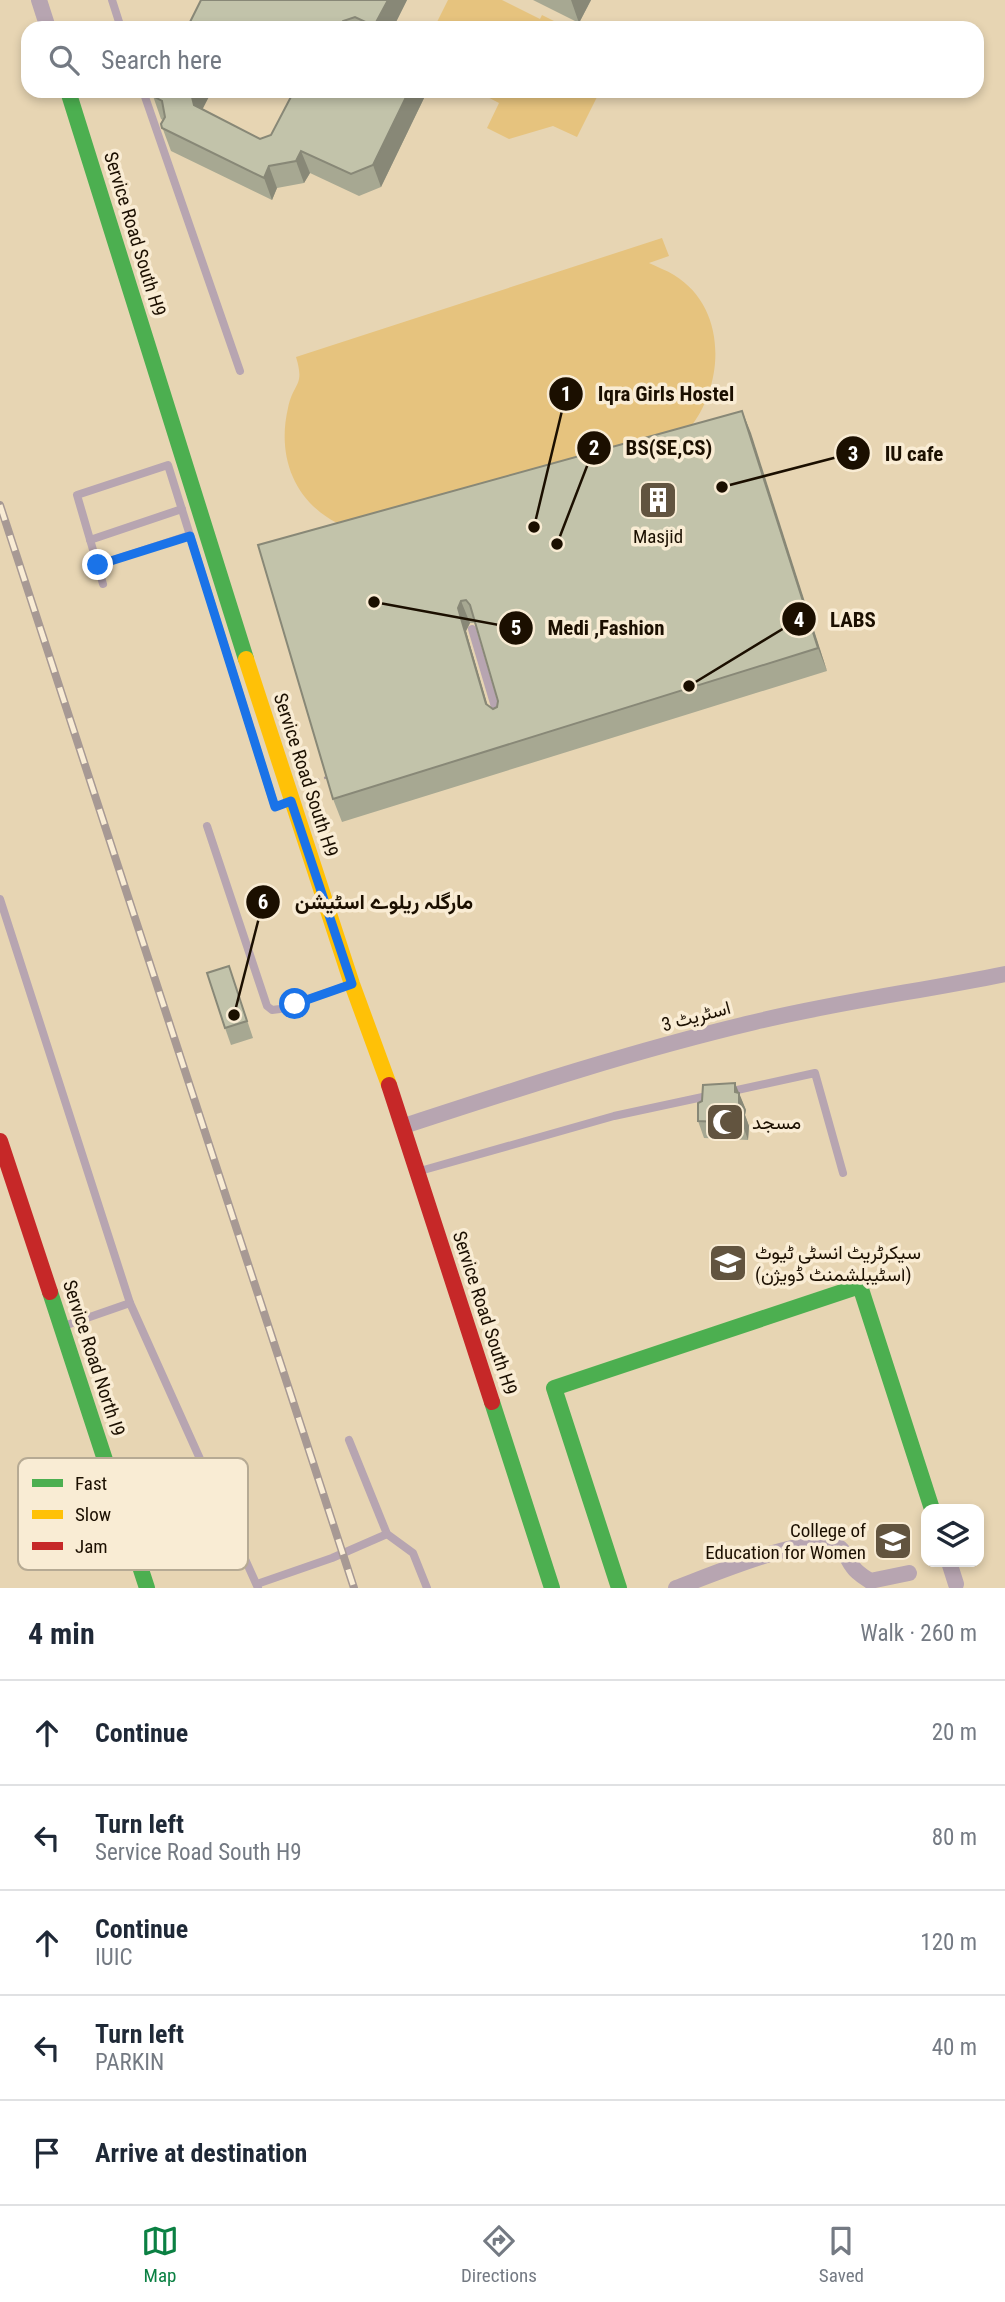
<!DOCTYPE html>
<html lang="en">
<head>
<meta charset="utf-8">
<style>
  :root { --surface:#fff; --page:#f2f2f3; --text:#1f2937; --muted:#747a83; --line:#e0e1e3; --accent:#0b8043 }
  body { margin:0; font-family:"Roboto Condensed",Vazirmatn,sans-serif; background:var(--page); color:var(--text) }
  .controls { position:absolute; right:21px; bottom:21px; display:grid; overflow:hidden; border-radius:14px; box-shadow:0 4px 10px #0003 }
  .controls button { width:63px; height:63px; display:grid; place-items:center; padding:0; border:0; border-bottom:2px solid var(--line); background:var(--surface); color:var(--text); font:35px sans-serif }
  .stop { position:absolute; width:21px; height:21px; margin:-16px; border:5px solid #1a73e8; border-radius:50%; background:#fff }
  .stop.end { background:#1a73e8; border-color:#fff; box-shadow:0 2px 7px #0008 }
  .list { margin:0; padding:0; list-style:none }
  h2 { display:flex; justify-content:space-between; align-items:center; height:91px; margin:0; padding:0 28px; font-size:30px }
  h2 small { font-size:23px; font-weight:400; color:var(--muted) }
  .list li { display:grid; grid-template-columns:46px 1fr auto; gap:21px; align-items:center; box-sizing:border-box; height:105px; padding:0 28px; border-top:2px solid var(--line) }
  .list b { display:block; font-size:26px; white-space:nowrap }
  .list p { margin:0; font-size:23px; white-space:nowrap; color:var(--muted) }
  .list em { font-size:23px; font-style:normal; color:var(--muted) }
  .icon { flex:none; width:38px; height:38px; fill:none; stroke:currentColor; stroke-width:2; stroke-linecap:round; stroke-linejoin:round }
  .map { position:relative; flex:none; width:1005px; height:1588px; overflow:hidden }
  .search { position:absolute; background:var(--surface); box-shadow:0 4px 10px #0003; left:21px; right:21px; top:21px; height:77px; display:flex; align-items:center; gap:18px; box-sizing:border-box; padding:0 24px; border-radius:21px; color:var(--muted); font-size:26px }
  .sheet { height:616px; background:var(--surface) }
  nav { display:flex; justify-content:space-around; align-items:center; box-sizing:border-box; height:98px; border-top:2px solid var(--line); background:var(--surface); font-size:19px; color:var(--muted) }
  nav a { display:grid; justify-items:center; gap:4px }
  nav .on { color:var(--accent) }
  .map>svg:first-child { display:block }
  .green { fill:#e6c37e }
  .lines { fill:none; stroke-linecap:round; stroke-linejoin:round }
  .path { stroke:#a59697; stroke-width:2.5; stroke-dasharray:2 5; stroke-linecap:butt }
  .lane { stroke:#b7a5b1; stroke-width:8 }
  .street { stroke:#b7a5b1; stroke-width:16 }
  .fast { stroke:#4caf50; stroke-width:16 }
  .slow { stroke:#ffc107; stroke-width:16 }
  .jam { stroke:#c62828; stroke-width:16 }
  .rail-casing { stroke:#a79994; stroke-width:8 }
  .rail { stroke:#f9ecd4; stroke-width:5; stroke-dasharray:16; stroke-linecap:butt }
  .wall { fill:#a7a892; fill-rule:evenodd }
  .shaded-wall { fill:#887 }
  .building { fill:#c2c3aa; stroke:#887; stroke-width:2; fill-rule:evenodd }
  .route { stroke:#1a73e8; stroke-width:9 }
  .labels { text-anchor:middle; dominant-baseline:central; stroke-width:7; stroke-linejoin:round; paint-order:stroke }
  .street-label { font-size:19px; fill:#1b0f00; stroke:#f9ecd4 }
  .poi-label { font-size:19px; fill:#1b0f00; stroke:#f9ecd4; text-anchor:start }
  .key { fill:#f9ecd4; stroke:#b6aa94; stroke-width:2 }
  .key-label { font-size:19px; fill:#1b0f00 }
  .leader { fill:none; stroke:#1b0f00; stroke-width:2.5 }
  .callout-dot { fill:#1b0f00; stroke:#f9ecd4; stroke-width:2.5 }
  .mark-label { font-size:21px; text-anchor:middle; font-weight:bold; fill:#fff }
  .callout-label { font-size:21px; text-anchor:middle; font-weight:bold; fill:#1b0f00; stroke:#f9ecd4; stroke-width:7; stroke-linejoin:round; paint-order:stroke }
</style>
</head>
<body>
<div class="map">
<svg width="1005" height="1588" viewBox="0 0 1005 1588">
  <rect width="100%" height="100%" fill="#e7d5b3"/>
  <g class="green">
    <polygon points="448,0 502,0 540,19 542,15 568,28 434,28"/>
    <polygon points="476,91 600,91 577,137 553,126 509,139 487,128 499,103"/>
    <path d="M662,238L669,256L649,263C657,267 666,270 674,275C728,308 725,385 689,429L337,523C293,500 277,455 288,408C294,381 305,387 296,357Z"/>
  </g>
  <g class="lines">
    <polyline class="path" points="304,784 328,777"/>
    <g class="lane">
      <polyline points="112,0 121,28"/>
      <polyline points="143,91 240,371"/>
      <polyline points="90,540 182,509"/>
      <polyline points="98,565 190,535"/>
      <polyline points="103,584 77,495 168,465 275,807 291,801"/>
      <polyline points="472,629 498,717"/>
      <polyline points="207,826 267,1006 272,1010 280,1009 352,984"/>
      <polyline points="0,899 130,1303 61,1327"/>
      <polyline points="728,1092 815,1073 843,1173"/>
      <polyline points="420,1171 614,1116 712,1095"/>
      <polyline points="130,1303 258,1588"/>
      <polyline points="349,1440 387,1534 413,1553 427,1588"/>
      <polyline points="257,1584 332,1558 387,1534"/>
    </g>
    <g class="street">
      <polyline points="39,0 48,28"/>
      <path d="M404,1126C520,1088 636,1050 755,1022C837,1002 922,991 1005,974"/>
      <polyline points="949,1562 956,1584"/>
      <path d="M676,1588C706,1577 812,1532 837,1546C846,1551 847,1560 853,1567C857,1573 864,1577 870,1581L909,1573"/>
    </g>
    <g class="fast">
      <polyline points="68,91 246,659"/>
      <polyline points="50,1292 147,1588"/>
      <polyline points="492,1402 552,1588"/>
      <polyline points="619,1588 554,1388 860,1286 932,1509"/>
    </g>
    <polyline class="slow" points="246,659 352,984 389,1085"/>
    <g class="jam">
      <polyline points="389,1085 492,1402"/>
      <polyline points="0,1141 50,1292"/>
    </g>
    <defs>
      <polyline id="rail" points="0,505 354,1588"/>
    </defs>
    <use href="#rail" class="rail-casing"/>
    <use href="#rail" class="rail"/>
  </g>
  <g class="wall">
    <polygon points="407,0 393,28 187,28"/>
    <polygon points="533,0 591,0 579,23"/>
    <polygon points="294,91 423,91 425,96 381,187 359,196 310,173 304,183 277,188 272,200 171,151 161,124 163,120 161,119 153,96 203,109 260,139 271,135"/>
    <path d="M742,411L827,671L342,822L333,799L258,545ZM470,623H474L476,625L498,701L497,707L493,709L487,706L466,631Z"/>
    <polygon points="229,966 253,1038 231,1045 225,1028"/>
    <polygon points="738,1092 746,1110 745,1115 749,1126 748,1140 704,1138 698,1121"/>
  </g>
  <g class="shaded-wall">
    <polygon points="388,0 407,0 393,28 375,28 374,26"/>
    <polygon points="571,0 591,0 579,23"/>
    <polygon points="192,91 212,91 199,116 194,105 191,93"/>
    <polygon points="409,91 423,91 425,96 381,187 373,165"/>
    <polygon points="301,151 310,173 304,183 296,161"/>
    <polygon points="269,166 277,188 272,200 264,178"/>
    <polygon points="742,411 751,433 827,671 818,648"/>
    <polygon points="461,601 470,623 466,631 494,727 486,704 458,608"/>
    <polygon points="735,1083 746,1110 745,1115 749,1126 748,1140 742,1123 735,1092"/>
  </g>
  <g class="building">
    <polygon points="201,0 388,0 374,26 355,17 343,21 340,28 242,28 238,26 228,28 187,28"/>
    <polygon points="155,91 192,91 191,93 194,105 260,139 271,135 294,91 409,91 373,165 351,174 301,151 296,161 269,166 264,178 162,128 161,124 165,117 162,101 153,96"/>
    <path d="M742,411L818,648L333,799L258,545ZM466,600L470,605L498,701L497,707L493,709L486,704L458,608L461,601Z"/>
    <polygon points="229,966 247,1021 225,1028 207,973"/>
    <polygon points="735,1083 735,1092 739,1093 739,1107 743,1109 742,1123 698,1121 698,1103 702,1101 703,1085"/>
  </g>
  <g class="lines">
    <polyline class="route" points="98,565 190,536 275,807 291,801 352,984 295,1004"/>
  </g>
  <defs>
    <symbol id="building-square" viewBox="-11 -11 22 22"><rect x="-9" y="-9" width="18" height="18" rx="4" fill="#62543f" stroke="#f9ecd4"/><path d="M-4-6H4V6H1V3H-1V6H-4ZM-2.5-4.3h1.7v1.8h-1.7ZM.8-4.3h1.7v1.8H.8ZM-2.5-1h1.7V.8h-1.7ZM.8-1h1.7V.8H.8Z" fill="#fff"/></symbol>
    <symbol id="mosque-square" viewBox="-11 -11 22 22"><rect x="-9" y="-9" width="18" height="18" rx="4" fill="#62543f" stroke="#f9ecd4"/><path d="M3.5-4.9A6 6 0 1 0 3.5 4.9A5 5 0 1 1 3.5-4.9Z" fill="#fff"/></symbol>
    <symbol id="school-square" viewBox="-11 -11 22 22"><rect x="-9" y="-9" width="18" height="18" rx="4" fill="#62543f" stroke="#f9ecd4"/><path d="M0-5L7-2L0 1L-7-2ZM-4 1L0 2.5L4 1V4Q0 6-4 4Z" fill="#fff"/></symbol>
    <symbol id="university-square" viewBox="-11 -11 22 22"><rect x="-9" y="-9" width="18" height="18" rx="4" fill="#62543f" stroke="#f9ecd4"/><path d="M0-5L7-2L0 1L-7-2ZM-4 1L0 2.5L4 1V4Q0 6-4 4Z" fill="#fff"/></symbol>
  </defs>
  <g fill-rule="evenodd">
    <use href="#building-square" x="636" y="478" width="44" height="44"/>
    <use href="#mosque-square" x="703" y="1100" width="44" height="44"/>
    <use href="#school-square" x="706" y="1241" width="44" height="44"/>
    <use href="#university-square" x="871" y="1519" width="44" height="44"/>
  </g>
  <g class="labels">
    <g class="street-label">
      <text transform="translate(135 234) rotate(73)">Service Road South H9</text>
      <text transform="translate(306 775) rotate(72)">Service Road South H9</text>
      <text transform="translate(696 1016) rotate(-15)">اسٹریٹ 3</text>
      <text transform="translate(485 1313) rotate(72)">Service Road South H9</text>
      <text transform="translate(94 1358) rotate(72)">Service Road North I9</text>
    </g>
    <g class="poi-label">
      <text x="658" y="536" text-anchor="middle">Masjid</text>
      <text x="752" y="1122">مسجد</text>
      <text x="755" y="1252">سیکرٹریٹ انسٹی ٹیوٹ<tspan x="755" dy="22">(اسٹیبلشمنٹ ڈویژن)</tspan></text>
      <text x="866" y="1530" text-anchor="end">College of<tspan x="866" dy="22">Education for Women</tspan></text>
    </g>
  </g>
  <rect x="18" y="1458" width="230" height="112" rx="10" class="key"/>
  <rect x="32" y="1479" width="31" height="8" fill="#4caf50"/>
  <rect x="32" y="1510" width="31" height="9" fill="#ffc107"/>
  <rect x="32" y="1542" width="31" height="8" fill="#c62828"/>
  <g class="key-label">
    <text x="75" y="1490">Fast</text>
    <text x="75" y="1521">Slow</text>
    <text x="75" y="1553">Jam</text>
  </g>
  <path class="leader" d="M534 527L566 394M557 544L594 448M722 487L853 453M689 686L799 619M374 602L516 628M234 1015L263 902"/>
  <g class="callout-dot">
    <circle cx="534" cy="527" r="7"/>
    <circle cx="557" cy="544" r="7"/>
    <circle cx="722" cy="487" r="7"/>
    <circle cx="689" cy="686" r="7"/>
    <circle cx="374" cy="602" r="7"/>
    <circle cx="234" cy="1015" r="7"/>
    <circle cx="566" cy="394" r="18"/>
    <circle cx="594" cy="448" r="18"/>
    <circle cx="853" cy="453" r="18"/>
    <circle cx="799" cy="619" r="18"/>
    <circle cx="516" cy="628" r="18"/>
    <circle cx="263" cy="902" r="18"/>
  </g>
  <g class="mark-label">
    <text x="566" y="401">1</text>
    <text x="594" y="455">2</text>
    <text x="853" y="461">3</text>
    <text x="799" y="627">4</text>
    <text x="516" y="635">5</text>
    <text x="263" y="909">6</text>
  </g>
  <g class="callout-label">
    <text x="666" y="401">Iqra Girls Hostel</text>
    <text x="669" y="455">BS(SE,CS)</text>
    <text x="914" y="461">IU cafe</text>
    <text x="853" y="627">LABS</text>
    <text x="606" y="635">Medi ,Fashion</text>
    <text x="384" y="909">مارگلہ ریلوے اسٹیشن</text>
  </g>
</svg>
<div class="controls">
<button><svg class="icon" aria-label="layers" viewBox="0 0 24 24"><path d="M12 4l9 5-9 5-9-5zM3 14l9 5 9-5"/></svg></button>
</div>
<div class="stop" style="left:295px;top:1004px"></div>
<div class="stop end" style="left:98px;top:565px"></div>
<div class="search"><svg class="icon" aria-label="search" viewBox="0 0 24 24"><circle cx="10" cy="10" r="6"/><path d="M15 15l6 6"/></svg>Search here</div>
</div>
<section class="sheet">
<h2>4 min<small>Walk · 260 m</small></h2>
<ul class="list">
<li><svg class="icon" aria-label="ahead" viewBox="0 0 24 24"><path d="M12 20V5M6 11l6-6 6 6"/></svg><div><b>Continue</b></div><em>20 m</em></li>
<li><svg class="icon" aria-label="left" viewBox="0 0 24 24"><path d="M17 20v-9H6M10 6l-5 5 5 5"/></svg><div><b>Turn left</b><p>Service Road South H9</p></div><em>80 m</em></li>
<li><svg class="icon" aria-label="ahead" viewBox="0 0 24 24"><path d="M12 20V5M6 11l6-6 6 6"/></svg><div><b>Continue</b><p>IUIC</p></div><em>120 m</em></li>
<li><svg class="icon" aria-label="left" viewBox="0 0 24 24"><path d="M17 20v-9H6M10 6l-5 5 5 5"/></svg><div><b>Turn left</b><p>PARKIN</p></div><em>40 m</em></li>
<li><svg class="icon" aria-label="arrive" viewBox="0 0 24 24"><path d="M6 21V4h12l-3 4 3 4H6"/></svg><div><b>Arrive at destination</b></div></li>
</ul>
</section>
<nav>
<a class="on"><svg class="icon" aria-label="map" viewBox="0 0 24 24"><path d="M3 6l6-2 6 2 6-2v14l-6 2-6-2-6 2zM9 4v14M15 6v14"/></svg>Map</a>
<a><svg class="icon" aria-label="directions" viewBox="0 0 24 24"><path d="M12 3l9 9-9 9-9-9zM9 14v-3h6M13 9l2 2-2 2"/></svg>Directions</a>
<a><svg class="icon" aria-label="saved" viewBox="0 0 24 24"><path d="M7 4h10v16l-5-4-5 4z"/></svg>Saved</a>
</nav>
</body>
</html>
